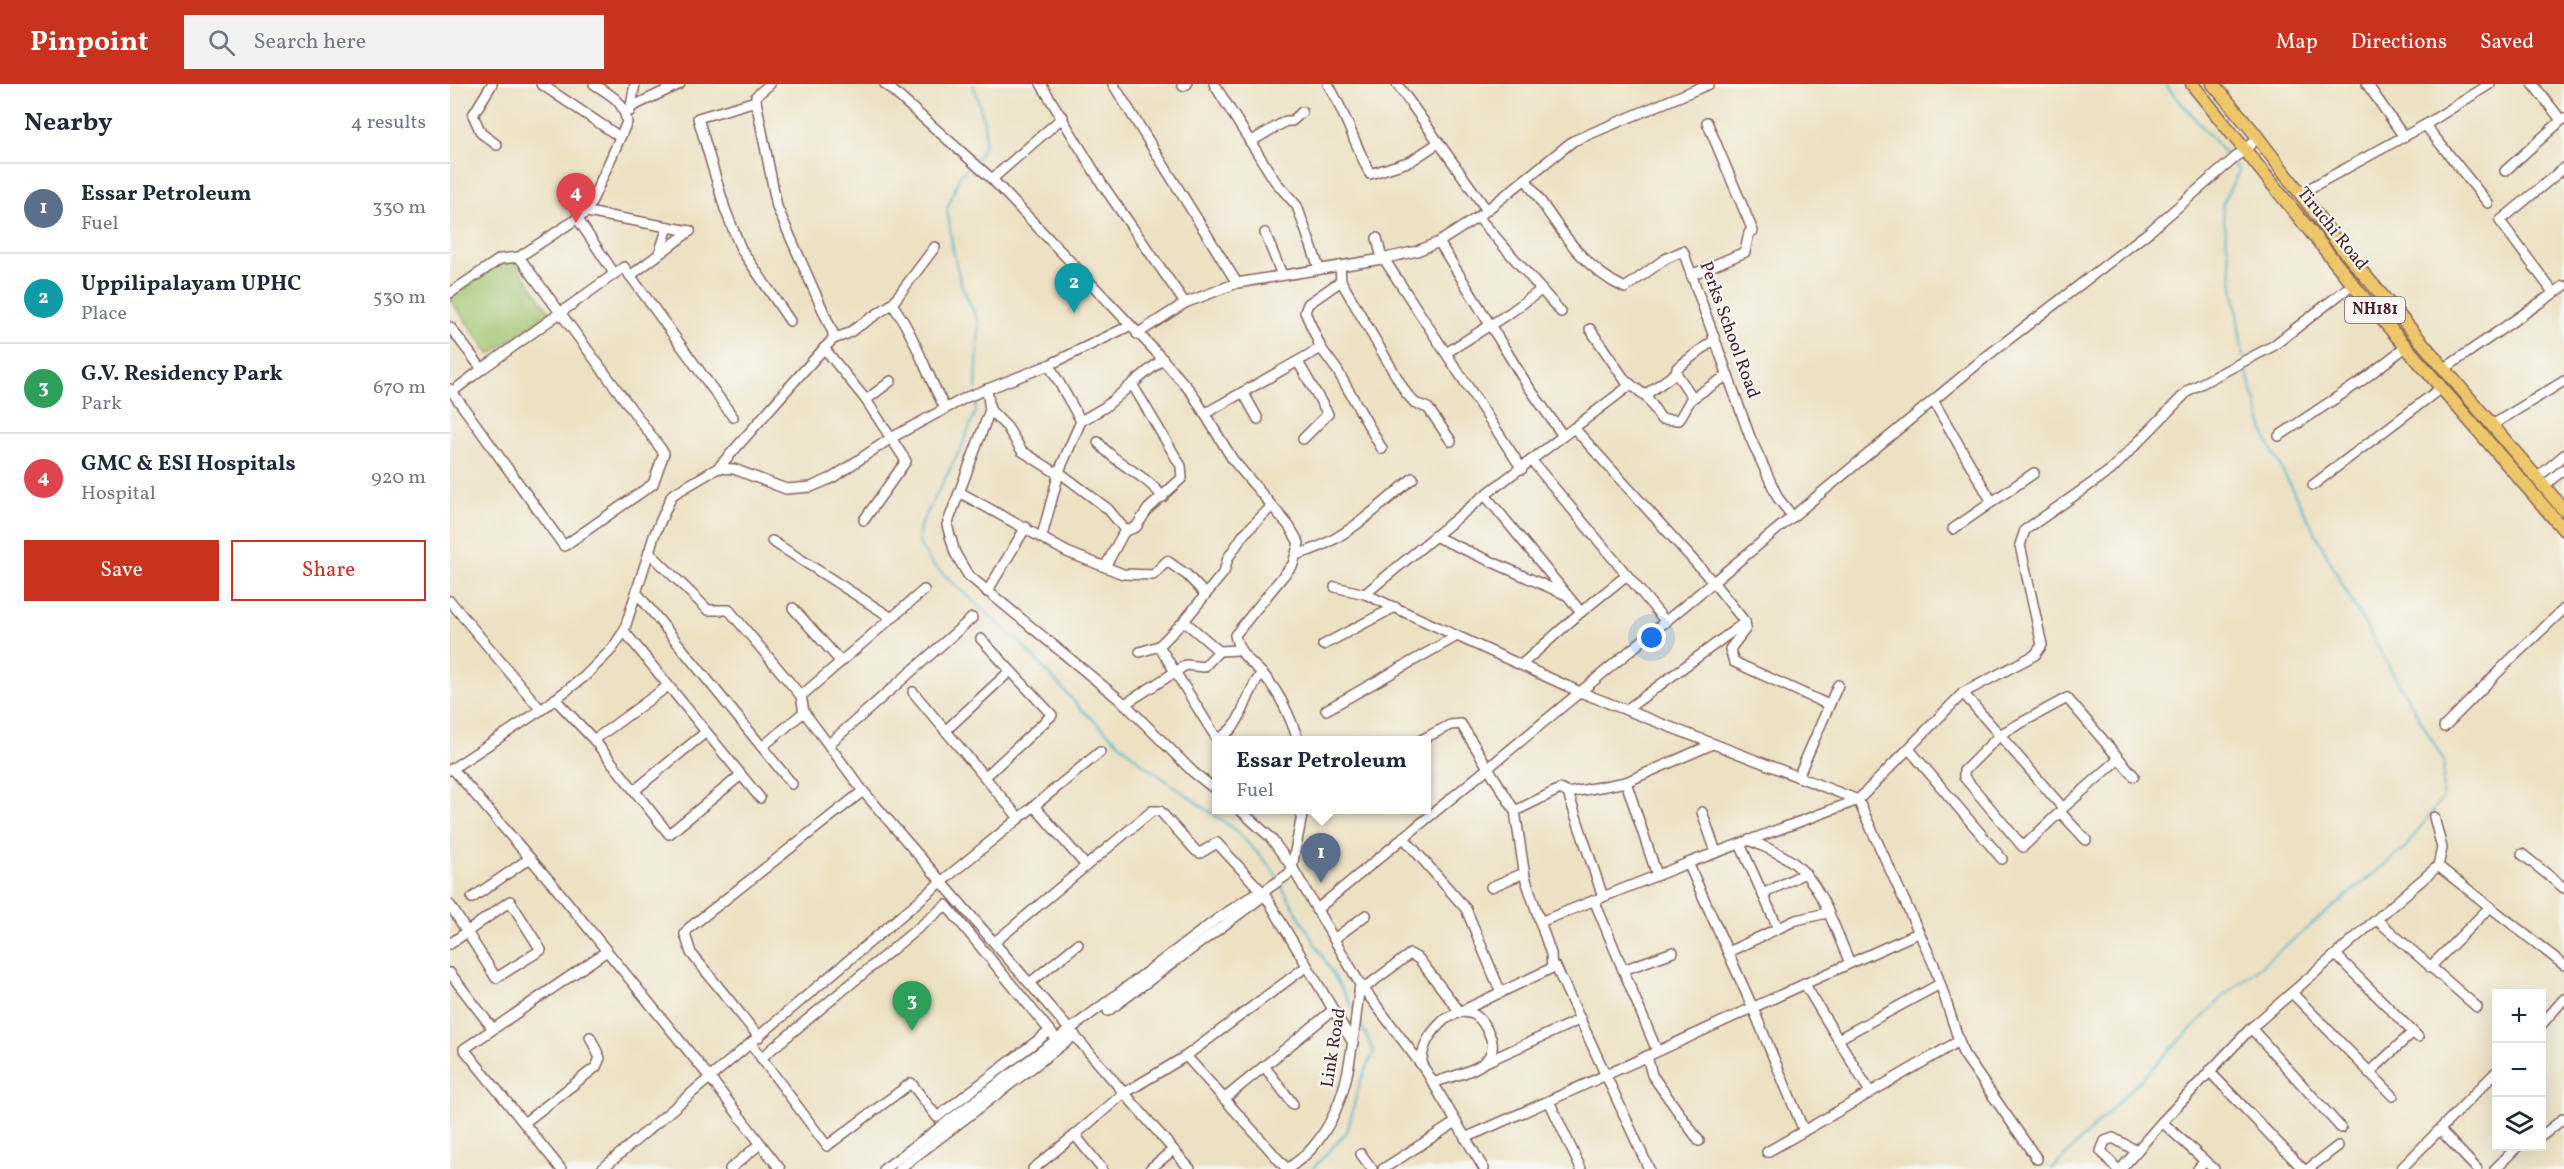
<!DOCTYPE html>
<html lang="en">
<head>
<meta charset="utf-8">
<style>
  :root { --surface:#fff; --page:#f2f2f3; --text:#1f2937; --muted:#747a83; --line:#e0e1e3; --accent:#c8321e }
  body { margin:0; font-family:Vollkorn,serif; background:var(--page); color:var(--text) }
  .controls { position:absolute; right:18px; bottom:18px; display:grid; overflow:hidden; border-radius:0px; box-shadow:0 6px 24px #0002 }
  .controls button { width:54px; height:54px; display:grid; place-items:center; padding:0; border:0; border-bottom:2px solid var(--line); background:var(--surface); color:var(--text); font:30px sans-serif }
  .you { position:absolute; left:1202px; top:554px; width:21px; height:21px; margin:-15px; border:4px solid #fff; border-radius:50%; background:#1a73e8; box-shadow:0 0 0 9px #1a73e833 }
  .badge { display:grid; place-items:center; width:39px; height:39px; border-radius:50%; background:var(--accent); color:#fff; font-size:20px; font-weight:700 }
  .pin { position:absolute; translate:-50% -50px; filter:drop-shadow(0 2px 3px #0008) }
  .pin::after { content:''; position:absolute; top:32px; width:21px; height:18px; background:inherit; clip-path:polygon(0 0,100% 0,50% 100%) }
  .popup { position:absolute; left:762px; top:652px; width:219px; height:78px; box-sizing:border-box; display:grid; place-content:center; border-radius:0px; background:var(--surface); filter:drop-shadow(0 2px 4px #0005); font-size:20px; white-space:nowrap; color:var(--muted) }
  .popup b { font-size:22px; color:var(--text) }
  .popup::after { content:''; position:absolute; left:50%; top:100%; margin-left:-12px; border:12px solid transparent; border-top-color:var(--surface) }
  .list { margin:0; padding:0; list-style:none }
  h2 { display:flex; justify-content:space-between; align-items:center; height:78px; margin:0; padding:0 24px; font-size:26px }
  h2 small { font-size:20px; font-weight:400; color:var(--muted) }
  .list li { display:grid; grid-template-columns:39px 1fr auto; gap:18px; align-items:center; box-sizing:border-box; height:90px; padding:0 24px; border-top:2px solid var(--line) }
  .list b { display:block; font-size:22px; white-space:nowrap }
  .list p { margin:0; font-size:20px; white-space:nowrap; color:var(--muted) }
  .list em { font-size:20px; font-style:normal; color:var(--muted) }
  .actions { display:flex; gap:12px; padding:18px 24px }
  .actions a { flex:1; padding:14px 0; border:2px solid var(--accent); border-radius:0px; text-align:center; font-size:21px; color:var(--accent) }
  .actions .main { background:var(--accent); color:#fff }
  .icon { flex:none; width:33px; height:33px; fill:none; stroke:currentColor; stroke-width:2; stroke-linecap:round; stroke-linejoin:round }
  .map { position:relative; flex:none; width:2114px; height:1085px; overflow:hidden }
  header { display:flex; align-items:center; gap:36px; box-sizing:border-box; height:84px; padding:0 30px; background:var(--accent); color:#fff }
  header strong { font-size:28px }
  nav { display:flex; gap:33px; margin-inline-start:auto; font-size:21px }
  .search { width:420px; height:54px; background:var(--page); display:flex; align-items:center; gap:15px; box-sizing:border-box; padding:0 21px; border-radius:0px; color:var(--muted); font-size:22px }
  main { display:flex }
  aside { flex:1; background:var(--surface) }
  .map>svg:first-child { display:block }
  .green { fill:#a1c46e; stroke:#76724c; stroke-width:1.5 }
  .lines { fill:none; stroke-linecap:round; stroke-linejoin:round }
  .stream { stroke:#4eb5cc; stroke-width:2 }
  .minor-casing { stroke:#836360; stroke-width:12 }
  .highway-casing { stroke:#836360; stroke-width:15 }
  .minor { stroke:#fff; stroke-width:9 }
  .highway { stroke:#ecc669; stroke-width:12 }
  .labels { text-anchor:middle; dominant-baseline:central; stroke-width:4.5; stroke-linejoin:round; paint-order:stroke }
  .shield { fill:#f6f6f2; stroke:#7e6067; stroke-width:1.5 }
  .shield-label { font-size:16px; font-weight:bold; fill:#4a1f2b }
  .street-label { font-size:18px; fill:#4a1f2b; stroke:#f6f6f2 }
</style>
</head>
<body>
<header>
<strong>Pinpoint</strong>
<div class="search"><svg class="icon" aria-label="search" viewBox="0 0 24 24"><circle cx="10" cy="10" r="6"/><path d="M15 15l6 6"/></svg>Search here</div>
<nav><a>Map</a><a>Directions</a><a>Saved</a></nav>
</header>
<main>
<aside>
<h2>Nearby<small>4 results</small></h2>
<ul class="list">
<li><span class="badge" style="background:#5c6f8a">1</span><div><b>Essar Petroleum</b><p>Fuel</p></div><em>330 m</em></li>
<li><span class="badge" style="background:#0f9aa8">2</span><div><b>Uppilipalayam UPHC</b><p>Place</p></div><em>530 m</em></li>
<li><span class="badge" style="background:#2e9e5b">3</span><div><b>G.V. Residency Park</b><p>Park</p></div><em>670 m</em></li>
<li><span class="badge" style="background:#e0444e">4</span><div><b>GMC &amp; ESI Hospitals</b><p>Hospital</p></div><em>920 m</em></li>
</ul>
<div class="actions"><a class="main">Save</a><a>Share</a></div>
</aside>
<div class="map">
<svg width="2114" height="1085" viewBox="0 0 2114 1085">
  <rect width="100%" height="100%" fill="#f6f6f2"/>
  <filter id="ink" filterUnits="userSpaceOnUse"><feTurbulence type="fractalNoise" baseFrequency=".0167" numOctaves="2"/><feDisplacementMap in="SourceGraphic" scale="12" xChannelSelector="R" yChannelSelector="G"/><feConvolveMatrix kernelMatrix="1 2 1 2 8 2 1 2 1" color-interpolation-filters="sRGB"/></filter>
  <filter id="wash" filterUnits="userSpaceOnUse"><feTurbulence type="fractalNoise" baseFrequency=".008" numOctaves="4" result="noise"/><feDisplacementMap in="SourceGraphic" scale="24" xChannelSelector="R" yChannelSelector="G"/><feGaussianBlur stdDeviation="1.35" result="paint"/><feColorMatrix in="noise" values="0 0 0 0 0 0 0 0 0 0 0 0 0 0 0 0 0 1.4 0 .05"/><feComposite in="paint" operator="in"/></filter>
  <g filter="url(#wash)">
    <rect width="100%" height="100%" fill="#ede1c3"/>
    <polygon class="green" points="60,171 100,228 40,271 0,215"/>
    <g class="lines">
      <g class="stream">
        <path d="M523,0C530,24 545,56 525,76"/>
        <polyline points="1715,0 1780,75"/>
        <polyline points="521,80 510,91 497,125 503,166 511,200 529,239 526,305"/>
        <polyline points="1783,80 1789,87 1772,121 1793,273"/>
        <polyline points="526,314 526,327 511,364 470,442 468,458 481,479 574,563 632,626 693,680 785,746 819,781 827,793"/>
        <polyline points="829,798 904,926"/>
        <polyline points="862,1085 897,1048 910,998 924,968 909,936"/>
        <polyline points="1602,1085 1774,912 1955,764 1992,715 1994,677 1898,511 1817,357 1794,279"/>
      </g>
    </g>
  </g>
  <g filter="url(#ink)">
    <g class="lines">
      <defs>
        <g id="minor">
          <polyline points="42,0 23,31 31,49 47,61"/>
          <polyline points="91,0 170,53"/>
          <path d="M435,0L542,95L708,270L742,309L783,376L839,442L849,459L843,480L785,551C790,575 804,578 818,596C832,614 841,635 848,656"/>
          <polyline points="591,0 652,100 735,219"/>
          <polyline points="663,0 787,199"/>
          <polyline points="732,0 733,2 737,0"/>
          <polyline points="764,0 825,97 847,122 869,184"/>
          <path d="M878,0C895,29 905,60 920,90L961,77L988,59"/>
          <polyline points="947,0 1036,125"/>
          <polyline points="1917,0 1954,53"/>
          <polyline points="2083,0 2111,36"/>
          <polyline points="306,17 248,34 275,125 291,165 340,237"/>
          <polyline points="181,23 230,0"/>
          <polyline points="180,27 185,0"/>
          <polyline points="1975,41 2038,119"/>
          <polyline points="800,58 836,37 842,37 852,28"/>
          <polyline points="2055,87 2114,34"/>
          <polyline points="542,95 613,33"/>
          <path d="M1076,96C1104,135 1129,183 1175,204L1215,175L1233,167L1300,353L1328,414L1343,433"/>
          <polyline points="1851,109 1975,41 2040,0"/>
          <polyline points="137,128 240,147"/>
          <polyline points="1028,133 1111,228"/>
          <polyline points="127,134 164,189"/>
          <polyline points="815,149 832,191"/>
          <polyline points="927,154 932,175"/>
          <polyline points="989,158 1076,299 1113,352 1124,344 1263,498 1295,538 1296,544 1280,565 1284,578 1379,621"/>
          <path d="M485,163L442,220C465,251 476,290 495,324"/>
          <polyline points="209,170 218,143"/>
          <polyline points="934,175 1072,385"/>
          <polyline points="1241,191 1295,168 1299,149 1303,147 1257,38"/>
          <polyline points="180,192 240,147"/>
          <polyline points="891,197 956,309 965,319 978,324 1001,357"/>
          <polyline points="2103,208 2050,137 2114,84"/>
          <polyline points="0,209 50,175 69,173"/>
          <polyline points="0,243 32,285 174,183 283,333"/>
          <polyline points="687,250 735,219 787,199 932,175 967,167 989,158 1028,133 1123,57 1259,0"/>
          <polyline points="383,255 397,250 442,220"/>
          <polyline points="374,264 416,316 456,377 414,436"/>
          <polyline points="871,264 887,286 932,365"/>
          <polyline points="996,269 1061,228 1091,206"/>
          <polyline points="848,278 878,330 853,355"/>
          <polyline points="1994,285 2114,202"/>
          <polyline points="1226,289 1243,314"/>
          <polyline points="1179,299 1197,313 1211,335 1229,336 1241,315 1278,291"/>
          <path d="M0,305L114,462L203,400L214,369L69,173L137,128L177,38C173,16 162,12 144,0"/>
          <polyline points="537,305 540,326 497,441 505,469 518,491 675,620 743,688 766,706"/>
          <polyline points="2,308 32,285"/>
          <polyline points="793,308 808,335"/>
          <polyline points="1195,311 1226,289 1227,284 1264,256"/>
          <polyline points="416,316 441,297"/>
          <polyline points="1484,318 1542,418"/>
          <polyline points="540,326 557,343 572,367 608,390"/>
          <polyline points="756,329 871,264 855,228 858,220 891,197 890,182"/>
          <polyline points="631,337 655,323 682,300"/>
          <polyline points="2042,341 2114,297"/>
          <polyline points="1124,344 1179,302 1140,245"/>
          <polyline points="1113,352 1035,411 915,510 1130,608 1408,716 1484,881 1513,969 1587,1075"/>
          <polyline points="1829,352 1910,298 1957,262"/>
          <path d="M648,358C666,381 694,389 713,413"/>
          <polyline points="1082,377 1216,538"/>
          <path d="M268,384C307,341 343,297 383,255V249L327,123L306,17V12L320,0"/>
          <polyline points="609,388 658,425 676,447 686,443 698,425 732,394 731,382 682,300 713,275"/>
          <polyline points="2087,394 2114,371"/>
          <polyline points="1863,401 1991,304"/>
          <polyline points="2094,402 2114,385"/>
          <polyline points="511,409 617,468 673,490 703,491 717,477 737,491 755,510"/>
          <polyline points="1035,411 1131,528 1071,581"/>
          <polyline points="1503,445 1584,389"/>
          <polyline points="592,452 610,385 631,337 599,281"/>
          <polyline points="984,452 1114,510"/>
          <polyline points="322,457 442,534"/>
          <polyline points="199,468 258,526 279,526 351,612 354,628 413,707 740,1085"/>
          <path d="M848,470C891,460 929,422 963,394"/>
          <polyline points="655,483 675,446"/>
          <polyline points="885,503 915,510"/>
          <polyline points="537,508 576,443"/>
          <polyline points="187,509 342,700"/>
          <polyline points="0,517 91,626"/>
          <polyline points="343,524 391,578"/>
          <polyline points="1131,528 1177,491"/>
          <polyline points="174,547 310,714"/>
          <polyline points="531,555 602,631 535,693"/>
          <polyline points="873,561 945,523"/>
          <path d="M709,562L767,655C795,643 793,611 812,589"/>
          <polyline points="789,566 769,567 734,537 774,488 778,474 794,450 821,423"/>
          <polyline points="690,568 709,562 734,537"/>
          <polyline points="463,608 569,734"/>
          <polyline points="1513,609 1613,724 1610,728 1636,756"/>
          <polyline points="351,612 474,506"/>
          <polyline points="105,615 144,656 219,750 291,691"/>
          <polyline points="675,620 736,581 754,583 769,567"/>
          <polyline points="876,626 1007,552"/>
          <polyline points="1176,626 1295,538"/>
          <polyline points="1994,643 2060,576 2114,525"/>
          <polyline points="495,647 560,587"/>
          <polyline points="144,656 218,602"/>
          <path d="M971,656L1000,641L1011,640L1065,727L1075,793L1101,870L1102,884L995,935C981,948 971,961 972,981"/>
          <polyline points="379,660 522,534"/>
          <polyline points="312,663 354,628"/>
          <polyline points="1459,665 1552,775"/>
          <polyline points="3,685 105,803 261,995 330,1085"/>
          <polyline points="0,686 91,626 134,593 162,565 174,547 204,452 222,411 268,384 284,385 336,405 361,403 382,394 441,354 517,313 599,281 679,242"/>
          <polyline points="1348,693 1388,601"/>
          <polyline points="1176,698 1263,660"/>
          <polyline points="185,706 256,648"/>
          <polyline points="1118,709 1176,698 1207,791"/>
          <polyline points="584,722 632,777"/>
          <polyline points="1613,724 1669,675"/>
          <polyline points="790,726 820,753 842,783"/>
          <polyline points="853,726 842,783 910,900 976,987 1034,1085"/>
          <polyline points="1065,727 1110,705 1118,709 1153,813"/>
          <polyline points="1252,728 1266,768"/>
          <polyline points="1610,728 1573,763 1514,693 1514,687 1551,650 1617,614 1684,692"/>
          <polyline points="1984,733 1992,764 1988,782"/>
          <polyline points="953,753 1016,825 1051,909"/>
          <path d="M1299,756C1314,763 1332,769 1345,780C1373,802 1385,847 1400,879"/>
          <polyline points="1290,760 1328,844"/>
          <polyline points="2072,770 2114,804"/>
          <polyline points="1238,779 1408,716 1513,609 1585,571 1592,561 1570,461 1575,446 1661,386 1739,306 1823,262 1903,200"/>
          <polyline points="1041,803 1074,789"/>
          <polyline points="813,808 844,786"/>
          <polyline points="1313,810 1355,789"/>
          <polyline points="22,814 80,774"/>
          <polyline points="1144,816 1207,967"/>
          <polyline points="0,821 46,894 91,866 60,817 0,860"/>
          <polyline points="866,826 1537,272 1700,147 1808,54"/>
          <polyline points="1927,836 2027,923"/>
          <polyline points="1090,838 1238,779 1302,922 1354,1047 1509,957"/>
          <polyline points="884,855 916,831"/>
          <polyline points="546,857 702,727 710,727 746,767 750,769 767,759 815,811 903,959"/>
          <polyline points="1278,868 1346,836 1377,829"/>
          <polyline points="1886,871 1968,953"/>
          <polyline points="1980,883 2040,823"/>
          <polyline points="1102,884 1106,883 1199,1085"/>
          <polyline points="1173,886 1223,868"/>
          <polyline points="0,889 43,945"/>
          <polyline points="581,898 628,860"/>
          <polyline points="1354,899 1420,1008"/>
          <path d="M913,905L960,870L969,875L1010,928C1024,928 1029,932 1036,944C1060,983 1009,989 983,999"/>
          <polyline points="1843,910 1943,1012"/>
          <polyline points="658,927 815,811"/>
          <polyline points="2092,940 2114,915"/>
          <polyline points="1801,944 1891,1044"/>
          <polyline points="309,953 241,869 235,850 239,844 413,707"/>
          <polyline points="1388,955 1490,900"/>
          <polyline points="301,960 377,1062 461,999 487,1033 600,947"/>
          <polyline points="736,972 837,1085"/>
          <polyline points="1197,972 1202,991 1249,1057"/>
          <polyline points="311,974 496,821 604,952"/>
          <polyline points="1036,978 1131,935"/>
          <polyline points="814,982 843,1020"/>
          <polyline points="1759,987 1853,1085"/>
          <polyline points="1919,989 1963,948"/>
          <polyline points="774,1015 883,926"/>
          <polyline points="1099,1017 1131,1085"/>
          <polyline points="74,1039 146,983 150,974 140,953"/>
          <polyline points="1990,1046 2027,1085"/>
          <polyline points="2093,1051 2114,1034"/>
          <path d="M1015,1054C1167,988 1316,916 1468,849"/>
          <polyline points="1317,1068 1354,1047"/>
          <polyline points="911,1070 922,1085"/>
          <polyline points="1755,1077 1764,1085"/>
          <polyline points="111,1085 14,965 157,867"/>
          <polyline points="152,1085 491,798 650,668"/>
          <polyline points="280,1085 310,1060"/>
          <polyline points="434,1085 770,833 811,806"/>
          <polyline points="449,1085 625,951"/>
          <polyline points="583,1085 625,1051"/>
          <polyline points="652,1085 625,1051 673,1010 736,972 857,882"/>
          <polyline points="700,1085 723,1066"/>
          <path d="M838,1085C846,1078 856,1072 863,1063C902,1017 902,958 910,900"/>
          <polyline points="933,1085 1006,1038"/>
          <polyline points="1667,1085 1651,1067 1655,1057 1663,1054 1687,1067"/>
          <polyline points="1671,1085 1712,1038"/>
          <polyline points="1748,1085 1755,1077 1712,1038 1801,944 1988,782 2114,881"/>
          <polyline points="1858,1085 1888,1062"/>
          <polyline points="1951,1085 2046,988"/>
          <polyline points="2045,1085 2068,1062"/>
        </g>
        <g id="highway">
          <polyline points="1742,0 1913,213 2114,446"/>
          <polyline points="1763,0 1802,46 1891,163 2114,426"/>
        </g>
      </defs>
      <use href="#minor" class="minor-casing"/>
      <use href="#highway" class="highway-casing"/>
      <use href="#minor" class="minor"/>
      <use href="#highway" class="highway"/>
    </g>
  </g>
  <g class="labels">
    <rect class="shield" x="1895" y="213" width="60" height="26" rx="4.5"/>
    <g class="shield-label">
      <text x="1925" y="226">NH181</text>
    </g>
    <g class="street-label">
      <text transform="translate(1882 145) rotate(51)">Tiruchi Road</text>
      <text transform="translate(1279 246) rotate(70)">Perks School Road</text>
      <text transform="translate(884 964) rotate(-81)">Link Road</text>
    </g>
  </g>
</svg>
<div class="controls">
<button>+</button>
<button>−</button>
<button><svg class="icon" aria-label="layers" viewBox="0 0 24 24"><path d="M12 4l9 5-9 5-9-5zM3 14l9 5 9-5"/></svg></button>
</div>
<div class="you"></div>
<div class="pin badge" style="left:871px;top:799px;background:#5c6f8a">1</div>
<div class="popup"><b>Essar Petroleum</b>Fuel</div>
<div class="pin badge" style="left:624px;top:229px;background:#0f9aa8">2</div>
<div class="pin badge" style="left:462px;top:947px;background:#2e9e5b">3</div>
<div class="pin badge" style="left:126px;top:139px;background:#e0444e">4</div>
</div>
</main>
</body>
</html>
